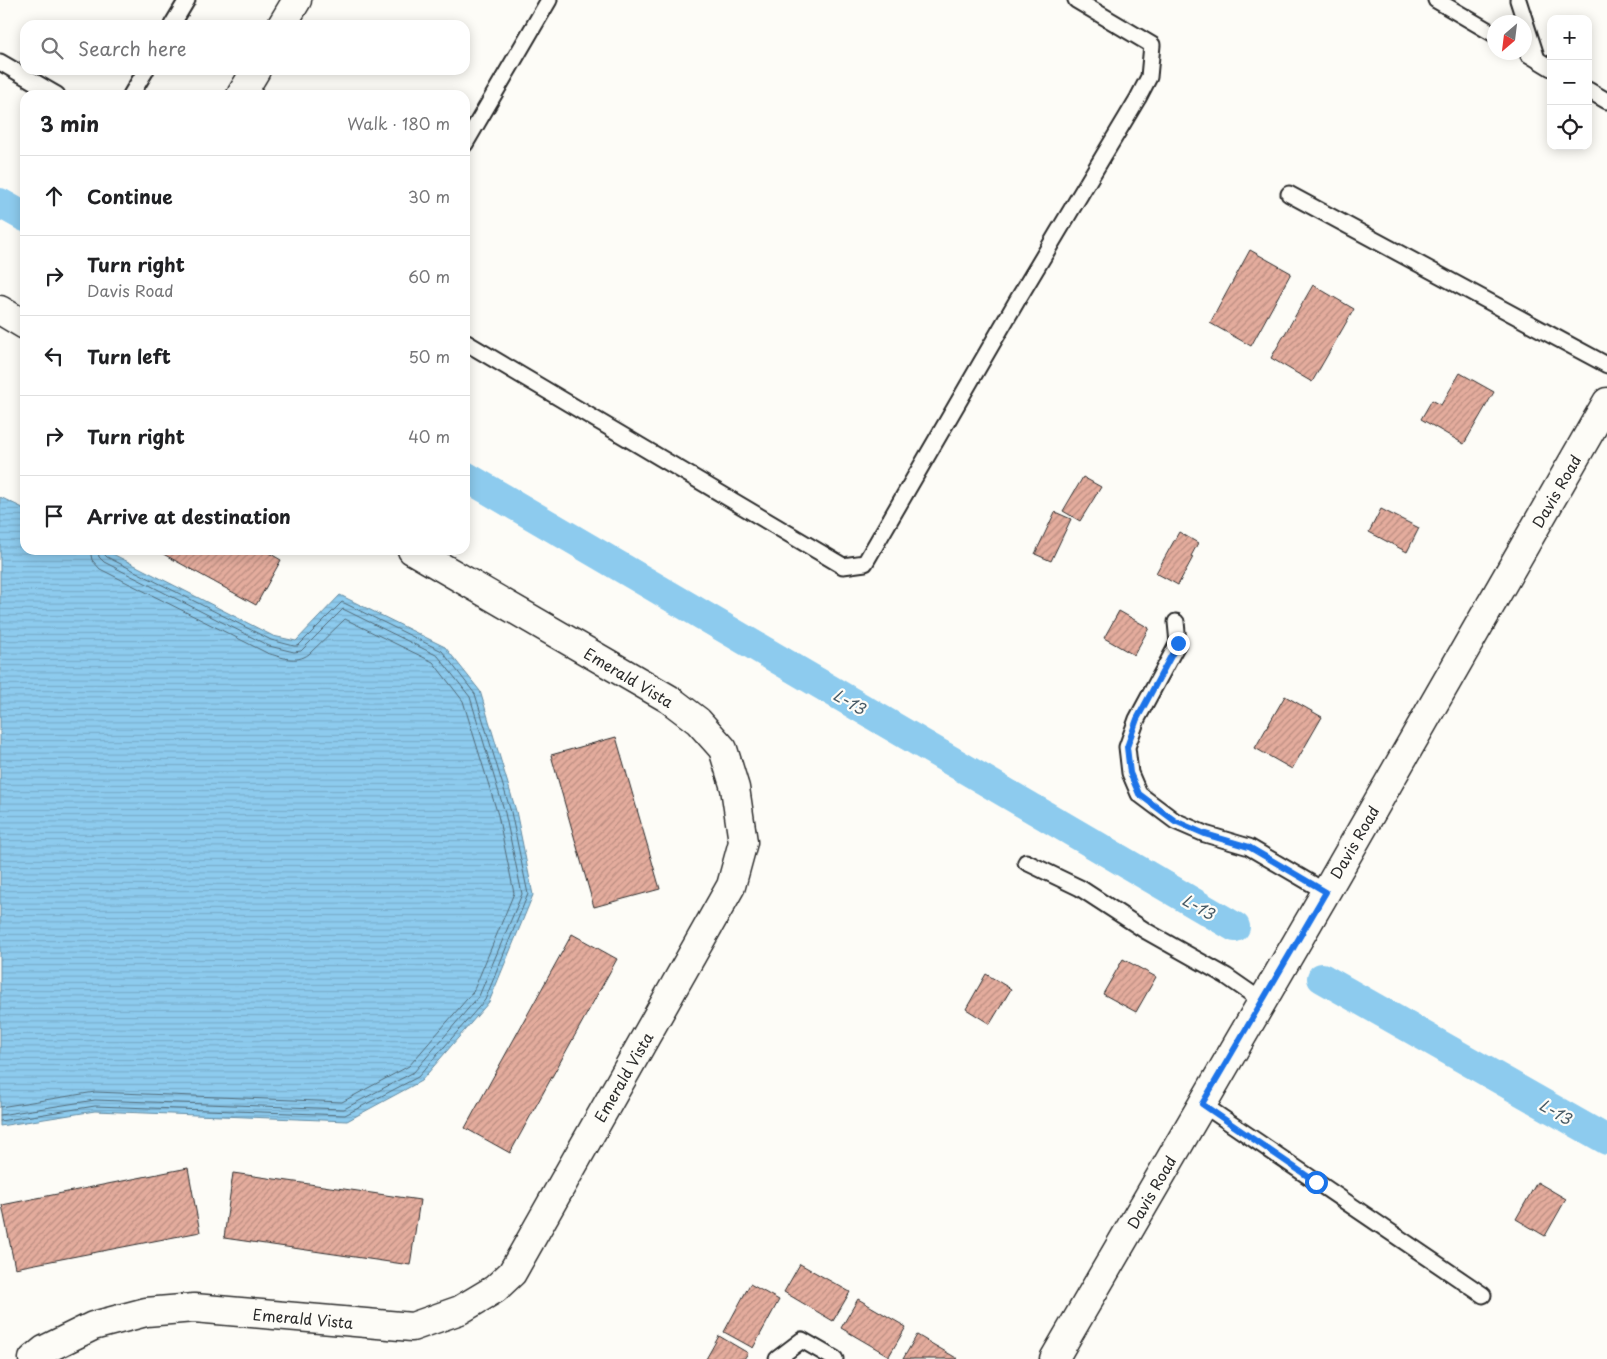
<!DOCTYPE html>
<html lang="en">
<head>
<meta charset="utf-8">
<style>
  :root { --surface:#fff; --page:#f2f2f2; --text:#202124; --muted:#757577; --line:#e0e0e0 }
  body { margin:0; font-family:"Playpen Sans",sans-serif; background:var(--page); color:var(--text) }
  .controls { position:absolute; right:15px; top:15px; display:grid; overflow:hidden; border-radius:10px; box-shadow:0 2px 12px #0003 }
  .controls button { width:45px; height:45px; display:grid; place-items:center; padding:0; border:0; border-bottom:1px solid var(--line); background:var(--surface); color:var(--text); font:25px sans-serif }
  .compass { position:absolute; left:1487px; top:15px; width:45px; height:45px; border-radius:50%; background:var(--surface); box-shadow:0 2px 12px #0003; rotate:208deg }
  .stop { position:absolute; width:15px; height:15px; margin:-11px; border:4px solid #1a73e8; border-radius:50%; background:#fff }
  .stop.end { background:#1a73e8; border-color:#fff; box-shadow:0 1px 5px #0008 }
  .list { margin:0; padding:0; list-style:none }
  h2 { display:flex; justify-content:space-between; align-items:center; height:65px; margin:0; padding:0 20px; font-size:21px }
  h2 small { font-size:16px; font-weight:400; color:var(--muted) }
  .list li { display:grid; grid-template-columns:32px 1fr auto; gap:15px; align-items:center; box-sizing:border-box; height:80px; padding:0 20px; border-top:1px solid var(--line) }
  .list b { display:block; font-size:19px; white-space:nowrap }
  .list p { margin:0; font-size:16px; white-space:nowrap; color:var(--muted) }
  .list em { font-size:16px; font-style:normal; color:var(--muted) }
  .icon { flex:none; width:28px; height:28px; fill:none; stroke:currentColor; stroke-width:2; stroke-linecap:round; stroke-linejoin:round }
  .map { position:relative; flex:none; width:1607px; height:1359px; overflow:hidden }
  .search { position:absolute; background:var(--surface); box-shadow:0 2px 12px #0003; left:20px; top:20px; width:450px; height:55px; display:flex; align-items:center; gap:12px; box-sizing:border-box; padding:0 18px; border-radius:15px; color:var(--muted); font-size:19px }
  .panel { position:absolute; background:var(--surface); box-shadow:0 2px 12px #0003; left:20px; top:90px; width:450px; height:465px; border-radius:15px }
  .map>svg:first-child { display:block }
  .water { fill:url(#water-rules); stroke:#668ba0 }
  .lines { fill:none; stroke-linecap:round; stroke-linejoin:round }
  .shore { stroke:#526b79; stroke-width:1 }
  .canal { stroke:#8dcbee; stroke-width:30 }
  .building { fill:url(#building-hatch); stroke:#2b2b2b }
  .service-casing { stroke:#2b2b2b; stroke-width:19 }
  .minor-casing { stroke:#2b2b2b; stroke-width:31 }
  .tertiary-casing { stroke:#2b2b2b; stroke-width:31 }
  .service { stroke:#fdfcf7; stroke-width:15 }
  .minor { stroke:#fdfcf7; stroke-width:28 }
  .tertiary { stroke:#fdfcf7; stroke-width:28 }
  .route { stroke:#1a73e8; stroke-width:6 }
  .labels { text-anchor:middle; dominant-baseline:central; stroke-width:4.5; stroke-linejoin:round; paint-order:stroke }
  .street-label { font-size:15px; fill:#2b2b2b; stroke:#fdfcf7 }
  .water-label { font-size:16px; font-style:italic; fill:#485b66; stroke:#fdfcf7 }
</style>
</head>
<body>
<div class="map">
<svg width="1607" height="1359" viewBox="0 0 1607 1359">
  <defs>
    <pattern id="water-rules" width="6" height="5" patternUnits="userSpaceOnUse" patternTransform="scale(1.25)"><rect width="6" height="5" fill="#8dcbee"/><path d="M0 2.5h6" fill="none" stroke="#7aaecc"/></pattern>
    <pattern id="building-hatch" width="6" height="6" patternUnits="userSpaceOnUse" patternTransform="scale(1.25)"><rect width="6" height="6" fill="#e4ac9d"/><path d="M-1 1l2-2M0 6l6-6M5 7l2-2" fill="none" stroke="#b98c80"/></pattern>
  </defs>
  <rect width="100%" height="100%" fill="#fdfcf7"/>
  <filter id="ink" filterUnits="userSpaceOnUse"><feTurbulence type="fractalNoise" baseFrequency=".02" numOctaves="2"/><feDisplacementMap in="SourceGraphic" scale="10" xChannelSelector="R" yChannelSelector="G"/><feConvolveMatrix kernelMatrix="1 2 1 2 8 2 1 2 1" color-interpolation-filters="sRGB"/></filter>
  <g filter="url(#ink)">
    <polygon class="water" points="0,497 25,509 25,550 105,550 273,636 296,641 340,595 445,647 480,691 516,811 533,895 489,1002 421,1081 347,1121 95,1111 0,1126"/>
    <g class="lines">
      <g class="shore">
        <path d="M0,1107L95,1092L342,1102L409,1066L473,992L514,893L498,815L463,701L433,662L345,619L309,654C296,664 281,657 267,653L100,569L92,560L90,550"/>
        <polyline points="0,1115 95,1100 344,1109 414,1072 479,996 522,894 505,813 470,697 438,656 343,609 301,651 294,652 269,646 104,562 99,557 98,550"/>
        <polyline points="0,1121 95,1106 345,1115 418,1077 485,1000 528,894 511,812 475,694 442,651 342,602 298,646 294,646 271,640 107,557 104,554 104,550"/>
      </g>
      <g class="canal">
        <polyline points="0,203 25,217"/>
        <polyline points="465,476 1235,927"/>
        <polyline points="1322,978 1607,1140"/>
      </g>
    </g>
    <g class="building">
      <polygon points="1250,250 1291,273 1251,346 1210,323"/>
      <polygon points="1313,285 1354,309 1312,382 1271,358"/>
      <polygon points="1460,373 1494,392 1464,444 1421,419 1432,400 1441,405"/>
      <polygon points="1083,477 1101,487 1080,521 1063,511"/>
      <polygon points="1381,509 1419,528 1407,552 1369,532"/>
      <polygon points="1055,512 1071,519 1051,561 1035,554"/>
      <polygon points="1179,532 1198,543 1191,556 1193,557 1178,585 1156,573"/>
      <polygon points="156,550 264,550 281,560 256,605"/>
      <polygon points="1119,611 1149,628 1134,655 1104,638"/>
      <polygon points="1285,696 1322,717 1292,769 1255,748"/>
      <polygon points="616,737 660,889 594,907 551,755"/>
      <polygon points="572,934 617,959 510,1153 465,1128"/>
      <polygon points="1123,959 1156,977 1136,1012 1103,994"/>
      <polygon points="986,974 1011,989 990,1024 966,1009"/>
      <polygon points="188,1168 200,1232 15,1268 2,1205"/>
      <polygon points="233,1173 420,1200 410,1265 224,1238"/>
      <polygon points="1537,1182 1566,1199 1545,1236 1516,1219"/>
      <polygon points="800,1264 850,1292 833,1321 784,1292"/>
      <polygon points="750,1284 779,1300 753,1348 724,1332"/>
      <polygon points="858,1299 906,1327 889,1356 841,1328"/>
      <polygon points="917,1335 958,1359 903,1359"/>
      <polygon points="719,1336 748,1353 744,1359 706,1359"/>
    </g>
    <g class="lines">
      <defs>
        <g id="service">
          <polyline points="1436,0 1494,34"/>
          <polyline points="1518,0 1537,59"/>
          <polyline points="172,25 187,0"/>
          <polyline points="1528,54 1551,68"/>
          <polyline points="0,62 57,95"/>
          <polyline points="1588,90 1607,101"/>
          <polyline points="131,95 146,70"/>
          <polyline points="465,144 549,0"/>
          <polyline points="1289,194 1607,365"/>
          <polyline points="465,342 843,566 865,563 1018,299 1138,98 1149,77 1152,45 1076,0"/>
          <polyline points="1176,622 1178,643 1137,719 1127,747 1130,773 1139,794 1175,821 1205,834 1249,847 1326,892"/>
          <polyline points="1026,862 1080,888 1146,931 1226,976 1262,1001"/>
          <polyline points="1202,1104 1483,1295"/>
          <polyline points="777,1359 802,1340 835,1359"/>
        </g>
        <g id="minor">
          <polyline points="282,25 297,0"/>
          <polyline points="241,95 256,70"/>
          <polyline points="0,310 25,325"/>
          <polyline points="33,1359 44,1350 93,1326 146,1312 194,1308 412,1327 460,1310 495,1289 512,1273 731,886 743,842 735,788 723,749 698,721 669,699 412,550"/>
        </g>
        <polyline id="tertiary" points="1054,1359 1326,892 1607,402"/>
      </defs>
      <use href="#service" class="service-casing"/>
      <use href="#minor" class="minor-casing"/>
      <use href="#tertiary" class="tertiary-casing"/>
      <use href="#service" class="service"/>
      <use href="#minor" class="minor"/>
      <use href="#tertiary" class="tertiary"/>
    </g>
  </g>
  <g class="lines" filter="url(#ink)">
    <polyline class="route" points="1178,643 1137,719 1127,747 1130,773 1139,794 1175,821 1205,834 1249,847 1326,892 1202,1104 1316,1182"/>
  </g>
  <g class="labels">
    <g class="street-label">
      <text transform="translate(1556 491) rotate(-60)">Davis Road</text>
      <text transform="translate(629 677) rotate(31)">Emerald Vista</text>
      <text transform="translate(1354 842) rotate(-60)">Davis Road</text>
      <text transform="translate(623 1077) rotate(-60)">Emerald Vista</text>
      <text transform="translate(1151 1192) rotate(-60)">Davis Road</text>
      <text transform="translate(303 1318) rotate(5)">Emerald Vista</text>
    </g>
    <g class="water-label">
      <text transform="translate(850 701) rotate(30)">L-13</text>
      <text transform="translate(1199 906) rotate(30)">L-13</text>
      <text transform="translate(1556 1111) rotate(30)">L-13</text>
    </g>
  </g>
</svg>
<div class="controls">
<button>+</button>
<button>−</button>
<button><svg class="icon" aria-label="locate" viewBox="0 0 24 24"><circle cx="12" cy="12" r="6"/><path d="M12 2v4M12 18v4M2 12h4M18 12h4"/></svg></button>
</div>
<svg class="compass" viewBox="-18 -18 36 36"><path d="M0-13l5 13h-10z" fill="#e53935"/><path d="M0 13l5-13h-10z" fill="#757577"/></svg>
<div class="stop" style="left:1316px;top:1182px"></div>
<div class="stop end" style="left:1178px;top:643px"></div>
<div class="search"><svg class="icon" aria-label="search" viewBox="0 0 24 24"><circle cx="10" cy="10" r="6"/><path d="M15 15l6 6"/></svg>Search here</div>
<section class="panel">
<h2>3 min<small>Walk · 180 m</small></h2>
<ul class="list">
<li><svg class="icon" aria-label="ahead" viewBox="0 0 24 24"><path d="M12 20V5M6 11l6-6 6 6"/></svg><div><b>Continue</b></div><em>30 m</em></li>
<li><svg class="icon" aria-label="right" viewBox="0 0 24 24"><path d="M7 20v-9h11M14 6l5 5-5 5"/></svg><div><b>Turn right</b><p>Davis Road</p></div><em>60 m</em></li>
<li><svg class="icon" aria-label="left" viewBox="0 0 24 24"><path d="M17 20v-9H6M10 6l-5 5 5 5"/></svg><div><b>Turn left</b></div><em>50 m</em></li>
<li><svg class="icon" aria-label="right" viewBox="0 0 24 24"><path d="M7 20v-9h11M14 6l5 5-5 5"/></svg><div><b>Turn right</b></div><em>40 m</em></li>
<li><svg class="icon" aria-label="arrive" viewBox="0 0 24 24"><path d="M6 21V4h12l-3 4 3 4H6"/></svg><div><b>Arrive at destination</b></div></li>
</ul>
</section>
</div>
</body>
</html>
